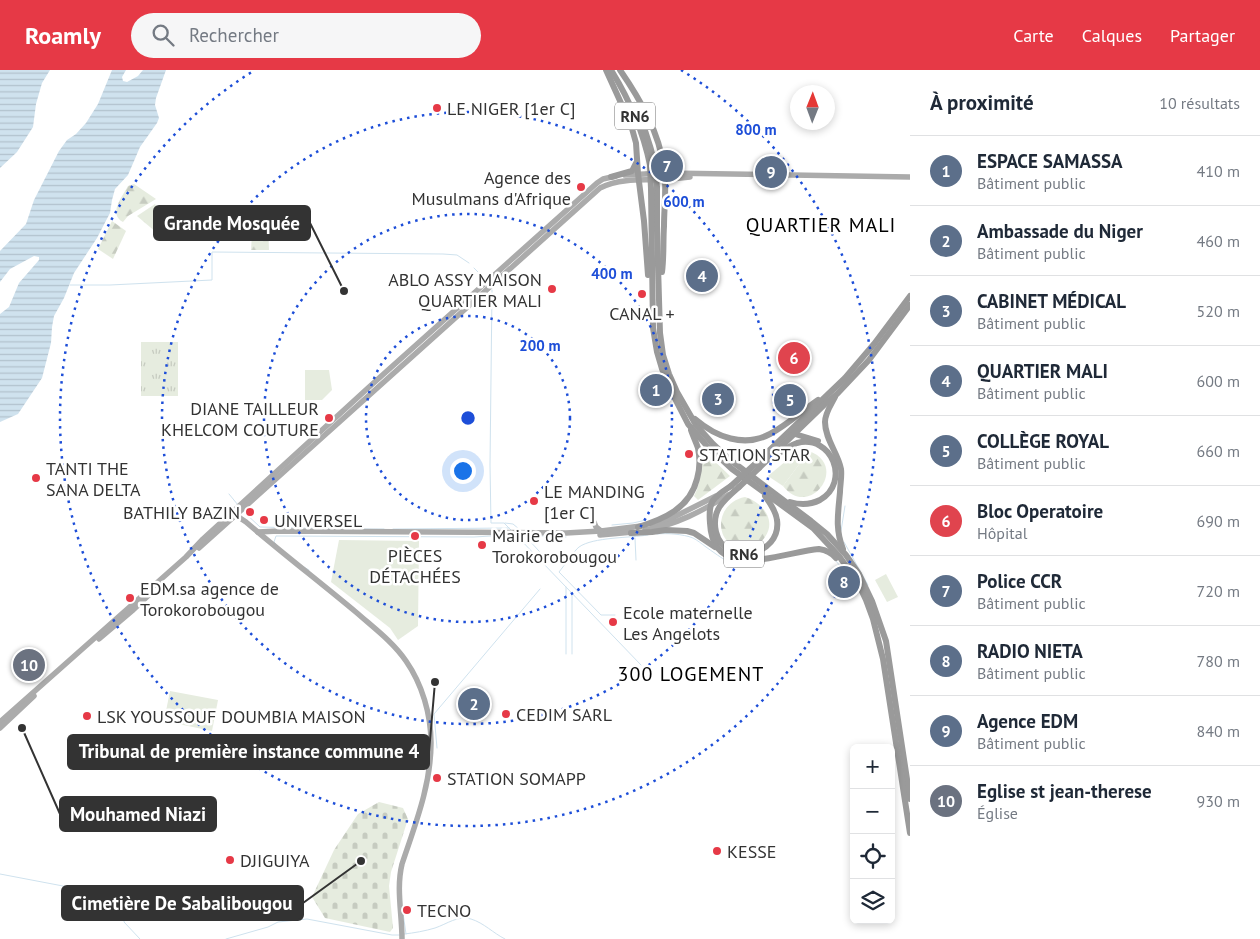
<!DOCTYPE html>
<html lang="fr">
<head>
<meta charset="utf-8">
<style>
  :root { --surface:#fff; --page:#f6f6f7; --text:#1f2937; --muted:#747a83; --line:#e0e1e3; --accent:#e63946 }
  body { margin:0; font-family:"PT Sans",sans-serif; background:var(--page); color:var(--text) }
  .controls { position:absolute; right:15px; bottom:15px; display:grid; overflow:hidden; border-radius:8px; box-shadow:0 2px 8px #0003 }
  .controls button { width:45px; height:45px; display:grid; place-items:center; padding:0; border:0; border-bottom:1px solid var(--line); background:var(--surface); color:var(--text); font:25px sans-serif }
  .compass { position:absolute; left:790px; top:15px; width:45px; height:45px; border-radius:50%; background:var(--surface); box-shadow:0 2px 8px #0003; rotate:1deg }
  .you { position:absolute; left:462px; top:400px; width:18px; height:18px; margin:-12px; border:4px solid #fff; border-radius:50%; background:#1a73e8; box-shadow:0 0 0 8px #1a73e833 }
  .badge { display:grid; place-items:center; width:32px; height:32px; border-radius:50%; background:var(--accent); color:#fff; font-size:16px; font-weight:700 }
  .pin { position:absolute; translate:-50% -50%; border:2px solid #fff; box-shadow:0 1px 5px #0006 }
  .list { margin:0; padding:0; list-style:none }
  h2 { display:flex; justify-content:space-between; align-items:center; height:65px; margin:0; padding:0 20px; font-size:21px }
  h2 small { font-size:16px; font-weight:400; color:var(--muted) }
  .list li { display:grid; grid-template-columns:32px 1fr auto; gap:15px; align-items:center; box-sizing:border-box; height:70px; padding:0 20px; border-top:1px solid var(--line) }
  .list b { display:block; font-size:19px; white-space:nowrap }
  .list p { margin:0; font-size:16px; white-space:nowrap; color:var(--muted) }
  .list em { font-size:16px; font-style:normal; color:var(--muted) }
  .icon { flex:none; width:28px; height:28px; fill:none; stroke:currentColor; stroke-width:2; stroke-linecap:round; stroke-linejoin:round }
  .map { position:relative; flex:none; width:910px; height:869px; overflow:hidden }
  header { display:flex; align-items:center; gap:30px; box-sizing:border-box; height:70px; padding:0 25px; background:var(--accent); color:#fff }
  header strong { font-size:24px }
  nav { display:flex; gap:28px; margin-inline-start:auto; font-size:18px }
  .search { width:350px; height:45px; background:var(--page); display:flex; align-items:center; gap:12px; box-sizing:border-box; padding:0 18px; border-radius:28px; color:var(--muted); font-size:19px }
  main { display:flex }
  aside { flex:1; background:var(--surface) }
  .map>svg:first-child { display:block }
  .grass { fill:url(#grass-tufts) }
  .forest { fill:url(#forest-firs) }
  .cemetery { fill:url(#cemetery-stones) }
  .garden { fill:#e6ecdf }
  .water { fill:url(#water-rules) }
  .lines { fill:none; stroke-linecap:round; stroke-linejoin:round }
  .stream { stroke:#cfe2ee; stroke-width:1 }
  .major { stroke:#ababab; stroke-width:5.5 }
  .highway { stroke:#9a9a9a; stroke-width:6 }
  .highway-bridge { stroke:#9a9a9a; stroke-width:6 }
  .ring { fill:none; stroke:#1d4ed8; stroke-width:2.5; stroke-dasharray:2.5 5 }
  .poi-dot { fill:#e63946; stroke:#fff; stroke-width:2 }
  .labels { text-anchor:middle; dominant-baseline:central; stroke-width:5; stroke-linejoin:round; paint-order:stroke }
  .shield { fill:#fff; stroke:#707070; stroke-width:1 }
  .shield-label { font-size:16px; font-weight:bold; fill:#333 }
  .poi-label { font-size:18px; fill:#333; stroke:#fff; text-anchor:start }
  .quarter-label { font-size:20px; letter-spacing:1px; fill:#000; stroke:#fff }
  .centre { fill:#1d4ed8; stroke:#fff; stroke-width:2.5 }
  .ring-label { font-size:15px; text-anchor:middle; font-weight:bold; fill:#1d4ed8; stroke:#fff; stroke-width:5; stroke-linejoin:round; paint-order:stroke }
  .leader { fill:none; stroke:#333; stroke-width:2 }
  .callout-dot { fill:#333; stroke:#fff; stroke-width:2 }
  .callout { fill:#333; stroke:#333; stroke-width:2 }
  .callout-label { font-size:19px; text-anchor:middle; font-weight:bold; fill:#fff }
</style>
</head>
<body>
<header>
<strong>Roamly</strong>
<div class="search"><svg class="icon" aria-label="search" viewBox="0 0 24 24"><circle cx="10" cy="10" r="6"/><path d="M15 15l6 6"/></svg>Rechercher</div>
<nav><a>Carte</a><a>Calques</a><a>Partager</a></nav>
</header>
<main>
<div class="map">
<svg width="910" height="869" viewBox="0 0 910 869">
  <defs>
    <pattern id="grass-tufts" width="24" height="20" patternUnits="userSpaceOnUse" patternTransform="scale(1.25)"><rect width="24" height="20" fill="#e6ecdf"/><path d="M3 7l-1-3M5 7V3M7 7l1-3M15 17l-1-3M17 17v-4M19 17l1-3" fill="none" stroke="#c6cbc0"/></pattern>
    <pattern id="forest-firs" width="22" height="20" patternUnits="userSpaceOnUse" patternTransform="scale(1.25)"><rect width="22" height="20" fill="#e6ecdf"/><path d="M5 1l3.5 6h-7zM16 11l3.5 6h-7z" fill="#c6cbc0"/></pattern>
    <pattern id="cemetery-stones" width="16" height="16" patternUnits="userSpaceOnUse" patternTransform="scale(1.25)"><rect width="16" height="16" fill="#e6ecdf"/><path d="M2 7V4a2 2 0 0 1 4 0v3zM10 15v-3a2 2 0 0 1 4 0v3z" fill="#c6cbc0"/></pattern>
    <pattern id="water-rules" width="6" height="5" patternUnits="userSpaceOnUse" patternTransform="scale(1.25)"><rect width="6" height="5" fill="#cfe2ee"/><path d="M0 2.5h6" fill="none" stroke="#b2c2cd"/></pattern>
  </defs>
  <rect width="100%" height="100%" fill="#fff"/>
  <rect class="grass" x="141" y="272" width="37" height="54"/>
  <g class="forest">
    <path d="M134,114L156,129L128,146L123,152C108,144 122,127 128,116Z"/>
    <polygon points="155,134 162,145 156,152 157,163 137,146"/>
    <polygon points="253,149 268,149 269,180 251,180"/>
    <polygon points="112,151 126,161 113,189 98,179"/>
    <path d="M699,376L730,406L698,430L694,426C703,410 700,393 699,376Z"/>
    <path d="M809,381C850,396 809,450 783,416Z"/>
    <path d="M745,427C762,432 777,450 765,467C761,473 755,476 749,477C715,483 710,434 745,427Z"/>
  </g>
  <polygon class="cemetery" points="379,732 403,738 408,749 391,802 389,816 393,858 390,862 325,848 312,827 334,780 358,744"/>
  <g class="garden">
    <polygon points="305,300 329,300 332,320 322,330 305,330"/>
    <polygon points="798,381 809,381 783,416 768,406"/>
    <polygon points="339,470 419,471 418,556 398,570 390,558 331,512"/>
    <polygon points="886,504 898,527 887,532 875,510"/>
    <polygon points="170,621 218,630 212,661 164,651"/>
  </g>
  <g class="water">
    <polygon points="0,0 50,0 42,13 36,34 33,57 17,82 0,98"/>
    <polygon points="112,0 126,0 122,7 123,11 127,12 138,6 143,0 166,0 156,28 155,35 159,48 157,53 140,77 128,105 115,119 112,130 110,143 97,168 74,203 64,228 54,246 52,257 51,273 42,308 18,344 0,352 0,244 9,237 19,213 39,190 39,187 34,186 10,199 0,212 0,181 26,154 34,130 59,81 67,70 76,64 86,53 98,34"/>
  </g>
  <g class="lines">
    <g class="stream">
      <polyline points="474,198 484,208"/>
      <polyline points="70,215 110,215 212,210 212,182 443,184 457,185 469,193"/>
      <polyline points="492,220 490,395 491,453 504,453 511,460"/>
      <polyline points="229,424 238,435"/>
      <polyline points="244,442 260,457 344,459"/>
      <polyline points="505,453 513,454 519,459"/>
      <polyline points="612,455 633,453 646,450"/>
      <polyline points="353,459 384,459"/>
      <polyline points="393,459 509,458"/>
      <polyline points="841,461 845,436"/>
      <polyline points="515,464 641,595"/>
      <path d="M657,464C667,463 683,464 693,468C697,470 702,474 706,477C729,493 735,500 764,492"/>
      <polyline points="519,465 566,467"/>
      <polyline points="527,468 550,493"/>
      <polyline points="635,468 636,490"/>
      <polyline points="844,472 868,515"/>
      <polyline points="276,474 274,472 276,466 474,467 508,465"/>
      <polyline points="835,490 842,498"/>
      <polyline points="304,497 309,500"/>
      <path d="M615,545H601L559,502C564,496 574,481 579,477C593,467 630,468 648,465"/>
      <polyline points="566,584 566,517"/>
      <polyline points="572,584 572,523"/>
      <polyline points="437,678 434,644 540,519"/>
      <polyline points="0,804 126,828 127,829 124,852 140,869"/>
      <polyline points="403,843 406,864"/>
      <path d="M404,864C414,863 425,861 435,858C447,854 458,845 471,849C484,853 493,863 505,869"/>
      <polyline points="226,869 268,857 278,852 307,849 392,865 400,865"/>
    </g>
    <g class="major">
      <polyline points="625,105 665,103 910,107"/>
      <path d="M234,444L246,452C282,483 320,512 357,543C374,558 393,572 406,591C422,614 431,644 431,673C431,715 415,755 402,794C396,819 402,843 402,869"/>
      <polyline points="594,452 596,457 601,461"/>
      <polyline points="652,455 670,449 716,426"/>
      <path d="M645,460C676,455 702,441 728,425"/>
      <polyline points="258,462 278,461 566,463 601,461 641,456"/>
      <polyline points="600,465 633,462"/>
      <path d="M199,478L600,118C619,108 642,110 662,110C672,109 681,108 690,107"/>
      <polyline points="99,569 132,541 152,522"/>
      <polyline points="0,652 186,487 203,469 368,318 597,113 603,109 616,106"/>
      <polyline points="0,658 34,626"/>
    </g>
    <g class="highway">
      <polyline points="606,0 631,55 636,73 638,104 644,151 648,205"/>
      <path d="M611,0C629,29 643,61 650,95"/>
      <path d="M620,0C640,29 659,62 664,98C667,116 664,137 664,156C663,171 664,187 662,202"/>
      <path d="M634,35C644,54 650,74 655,95"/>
      <polyline points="611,107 632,101 636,93"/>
      <polyline points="657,118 657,161 660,263 663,285 669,304 677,322 696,355 713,374 729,389 811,451 827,464 846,485 859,504 872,531 886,571 910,729"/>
      <polyline points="651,119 653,258 657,282 662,299 669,317 688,354 707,376 732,399 813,458 839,486 858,513 866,530 873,549 883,589 910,763"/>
      <path d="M835,327C831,335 825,343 825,352C825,369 838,383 841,399C842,407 840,415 840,422C838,444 835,459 843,479"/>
      <path d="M695,349C716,367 744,378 770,364C787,355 802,341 818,330"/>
      <polyline points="792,364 795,364 818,371"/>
      <path d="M780,383C785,379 791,375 797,373C832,364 851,412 820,430C810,435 800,435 790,432"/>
      <polyline points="755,394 845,308 874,274 910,226"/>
      <polyline points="759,398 825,334 837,324 869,290 910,235"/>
      <path d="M731,416C713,428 708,430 710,453C713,514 782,482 819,479C826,480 831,482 836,488"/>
      <path d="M739,417C724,430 711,440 716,462C725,498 782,486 777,450C776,441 770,433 765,426"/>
      <path d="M638,457C664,449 690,438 697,409C700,399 700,388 698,378C696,372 693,366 691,360"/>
      <polyline points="631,463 652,462 666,460 687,461 694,463 715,477"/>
    </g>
    <g class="highway-bridge">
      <polyline points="650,95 651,119"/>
      <polyline points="655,95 657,118"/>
      <polyline points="731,416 755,394"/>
      <polyline points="739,417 759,398"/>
    </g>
  </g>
  <g class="ring">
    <circle cx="468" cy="348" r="102"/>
    <circle cx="468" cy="348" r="204"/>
    <circle cx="468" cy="348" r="306"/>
    <path d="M681 0A408 408 0 1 1 255 0"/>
  </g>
  <g class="poi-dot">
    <circle cx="437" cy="38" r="5"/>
    <circle cx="581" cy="117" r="5"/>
    <circle cx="552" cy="219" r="5"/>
    <circle cx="642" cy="224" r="5"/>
    <circle cx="329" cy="348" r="5"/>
    <circle cx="689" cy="384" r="5"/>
    <circle cx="36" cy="408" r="5"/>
    <circle cx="534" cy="431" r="5"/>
    <circle cx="250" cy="442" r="5"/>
    <circle cx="264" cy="450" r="5"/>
    <circle cx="415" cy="466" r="5"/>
    <circle cx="482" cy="475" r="5"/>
    <circle cx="130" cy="528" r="5"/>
    <circle cx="613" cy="552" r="5"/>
    <circle cx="506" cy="644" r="5"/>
    <circle cx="87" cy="646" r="5"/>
    <circle cx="437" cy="708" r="5"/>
    <circle cx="717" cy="781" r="5"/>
    <circle cx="230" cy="790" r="5"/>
    <circle cx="407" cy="840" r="5"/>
  </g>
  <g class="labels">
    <g class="shield">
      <rect x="615" y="32.5" width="40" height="27" rx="4"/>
      <rect x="724" y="470.5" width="40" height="27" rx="4"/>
    </g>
    <g class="shield-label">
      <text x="635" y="46">RN6</text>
      <text x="744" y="484">RN6</text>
    </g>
    <g class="poi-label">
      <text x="447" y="38">LE NIGER [1er C]</text>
      <text x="571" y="107" text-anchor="end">Agence des<tspan x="571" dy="21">Musulmans d'Afrique</tspan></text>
      <text x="542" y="209" text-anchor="end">ABLO ASSY MAISON<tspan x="542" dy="21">QUARTIER MALI</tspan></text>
      <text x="642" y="243" text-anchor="middle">CANAL +</text>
      <text x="319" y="338" text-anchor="end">DIANE TAILLEUR<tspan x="319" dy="21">KHELCOM COUTURE</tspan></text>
      <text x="699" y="384">STATION STAR</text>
      <text x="46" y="398">TANTI THE<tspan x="46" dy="21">SANA DELTA</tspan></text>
      <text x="544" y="421">LE MANDING<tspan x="544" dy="21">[1er C]</tspan></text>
      <text x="240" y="442" text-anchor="end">BATHILY BAZIN</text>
      <text x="274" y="450">UNIVERSEL</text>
      <text x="492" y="465">Mairie de<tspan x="492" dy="21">Torokorobougou</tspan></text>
      <text x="415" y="485" text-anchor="middle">PIÈCES<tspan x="415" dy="21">DÉTACHÉES</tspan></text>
      <text x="140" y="518">EDM.sa agence de<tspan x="140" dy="21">Torokorobougou</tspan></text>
      <text x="623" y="542">Ecole maternelle<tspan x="623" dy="21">Les Angelots</tspan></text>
      <text x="516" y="644">CEDIM SARL</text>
      <text x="97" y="646">LSK YOUSSOUF DOUMBIA MAISON</text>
      <text x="447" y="708">STATION SOMAPP</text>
      <text x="727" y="781">KESSE</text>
      <text x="240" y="790">DJIGUIYA</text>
      <text x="417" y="840">TECNO</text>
    </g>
    <g class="quarter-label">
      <text x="821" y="155">QUARTIER MALI</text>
      <text x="691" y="604">300 LOGEMENT</text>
    </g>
  </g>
  <circle cx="468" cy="348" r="8" class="centre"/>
  <g class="ring-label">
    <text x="756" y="65">800 m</text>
    <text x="684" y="137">600 m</text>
    <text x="612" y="209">400 m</text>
    <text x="540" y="281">200 m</text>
  </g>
  <path class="leader" d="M344 221L310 153M435 612L429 682M22 658L60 744M361 791L303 833"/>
  <g class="callout-dot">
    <circle cx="344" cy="221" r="5"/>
    <circle cx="435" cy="612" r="5"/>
    <circle cx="22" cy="658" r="5"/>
    <circle cx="361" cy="791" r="5"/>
  </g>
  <g class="callout">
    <rect x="154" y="136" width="156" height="34" rx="5"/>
    <rect x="68" y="665" width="361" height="34" rx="5"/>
    <rect x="60" y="727" width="156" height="34" rx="5"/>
    <rect x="62" y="816" width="241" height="34" rx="5"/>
  </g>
  <g class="callout-label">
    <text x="232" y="160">Grande Mosquée</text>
    <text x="249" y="688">Tribunal de première instance commune 4</text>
    <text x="138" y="751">Mouhamed Niazi</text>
    <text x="182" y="840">Cimetière De Sabalibougou</text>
  </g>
</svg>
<div class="controls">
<button>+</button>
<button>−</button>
<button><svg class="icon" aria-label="locate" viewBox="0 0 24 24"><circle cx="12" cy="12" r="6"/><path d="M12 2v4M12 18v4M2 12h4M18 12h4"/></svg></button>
<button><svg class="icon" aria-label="layers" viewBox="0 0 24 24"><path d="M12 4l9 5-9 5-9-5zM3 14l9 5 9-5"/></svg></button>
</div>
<svg class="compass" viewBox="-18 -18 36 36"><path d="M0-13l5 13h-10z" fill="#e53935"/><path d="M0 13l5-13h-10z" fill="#747a83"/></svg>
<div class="you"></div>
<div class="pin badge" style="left:656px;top:320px;background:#5c6f8a">1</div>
<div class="pin badge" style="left:474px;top:634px;background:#5c6f8a">2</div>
<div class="pin badge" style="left:718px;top:329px;background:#5c6f8a">3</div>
<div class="pin badge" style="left:702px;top:206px;background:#5c6f8a">4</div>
<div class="pin badge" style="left:790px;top:330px;background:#5c6f8a">5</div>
<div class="pin badge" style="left:794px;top:288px;background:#e0444e">6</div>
<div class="pin badge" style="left:667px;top:96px;background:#5c6f8a">7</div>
<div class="pin badge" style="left:844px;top:512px;background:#5c6f8a">8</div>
<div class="pin badge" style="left:771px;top:102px;background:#5c6f8a">9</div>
<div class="pin badge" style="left:29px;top:595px;background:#6b7280">10</div>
</div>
<aside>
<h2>À proximité<small>10 résultats</small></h2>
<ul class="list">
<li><span class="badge" style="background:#5c6f8a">1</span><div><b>ESPACE SAMASSA</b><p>Bâtiment public</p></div><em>410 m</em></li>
<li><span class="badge" style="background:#5c6f8a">2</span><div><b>Ambassade du Niger</b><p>Bâtiment public</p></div><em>460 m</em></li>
<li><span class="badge" style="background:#5c6f8a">3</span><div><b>CABINET MÉDICAL</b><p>Bâtiment public</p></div><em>520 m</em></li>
<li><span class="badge" style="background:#5c6f8a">4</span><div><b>QUARTIER MALI</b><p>Bâtiment public</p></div><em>600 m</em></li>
<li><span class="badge" style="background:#5c6f8a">5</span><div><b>COLLÈGE ROYAL</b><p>Bâtiment public</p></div><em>660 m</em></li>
<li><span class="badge" style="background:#e0444e">6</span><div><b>Bloc Operatoire</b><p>Hôpital</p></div><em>690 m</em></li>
<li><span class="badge" style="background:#5c6f8a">7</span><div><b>Police CCR</b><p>Bâtiment public</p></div><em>720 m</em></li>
<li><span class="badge" style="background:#5c6f8a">8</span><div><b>RADIO NIETA</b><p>Bâtiment public</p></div><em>780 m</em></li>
<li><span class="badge" style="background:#5c6f8a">9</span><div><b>Agence EDM</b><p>Bâtiment public</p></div><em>840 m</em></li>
<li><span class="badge" style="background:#6b7280">10</span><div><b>Eglise st jean-therese</b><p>Église</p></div><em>930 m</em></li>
</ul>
</aside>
</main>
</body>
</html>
